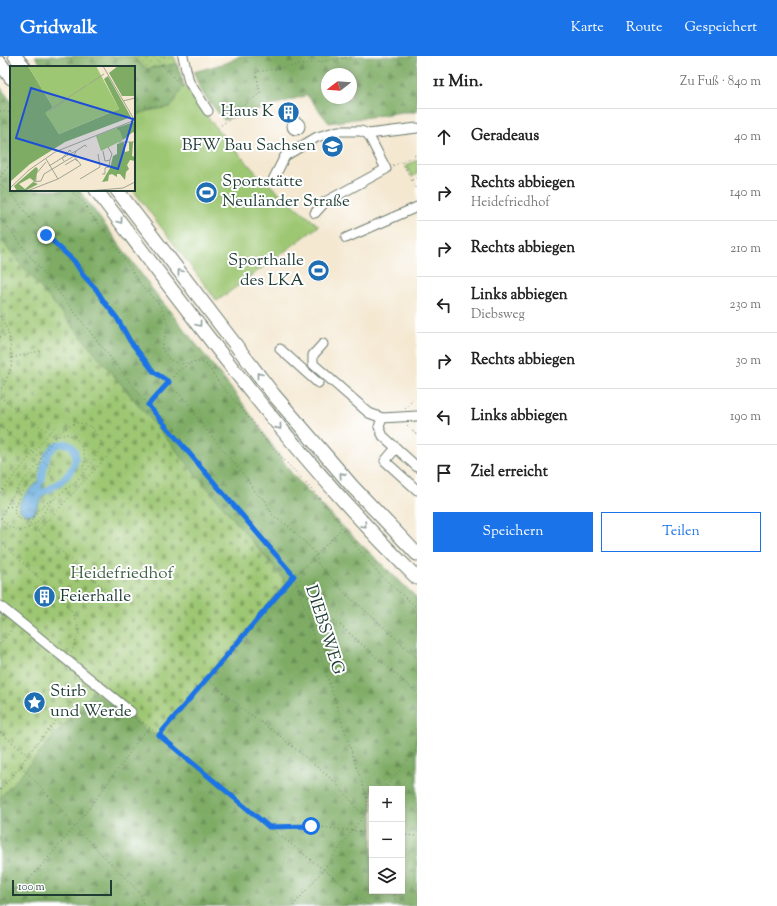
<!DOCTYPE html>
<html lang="de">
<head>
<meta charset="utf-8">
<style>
  :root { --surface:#fff; --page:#f6f6f6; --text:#222; --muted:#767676; --line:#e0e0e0; --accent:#1a73e8 }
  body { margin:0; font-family:"Sorts Mill Goudy",serif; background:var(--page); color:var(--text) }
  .controls { position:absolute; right:12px; bottom:12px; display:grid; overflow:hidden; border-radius:0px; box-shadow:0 2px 6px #0003 }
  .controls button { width:36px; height:36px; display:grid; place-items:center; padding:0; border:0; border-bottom:1px solid var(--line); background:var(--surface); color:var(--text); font:20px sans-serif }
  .compass { position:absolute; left:321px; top:12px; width:36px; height:36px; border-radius:50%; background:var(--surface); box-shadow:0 2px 6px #0003; rotate:253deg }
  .scale { position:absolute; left:12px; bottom:10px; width:100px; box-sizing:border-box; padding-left:4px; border:2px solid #1f3d34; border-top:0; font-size:11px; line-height:14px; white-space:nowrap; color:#1f3d34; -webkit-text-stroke:3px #fff; paint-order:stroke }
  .stop { position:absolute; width:12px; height:12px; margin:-9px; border:3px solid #1a73e8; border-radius:50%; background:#fff }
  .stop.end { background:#1a73e8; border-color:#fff; box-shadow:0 1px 4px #0008 }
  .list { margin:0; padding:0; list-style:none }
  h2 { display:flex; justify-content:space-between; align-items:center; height:52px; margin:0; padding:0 16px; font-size:17px }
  h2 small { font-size:13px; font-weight:400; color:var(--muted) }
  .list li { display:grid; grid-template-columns:26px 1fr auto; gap:12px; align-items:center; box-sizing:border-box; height:56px; padding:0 16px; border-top:1px solid var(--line) }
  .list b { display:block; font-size:15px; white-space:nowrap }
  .list p { margin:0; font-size:13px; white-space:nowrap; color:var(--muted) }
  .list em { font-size:13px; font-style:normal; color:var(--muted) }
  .actions { display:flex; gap:8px; padding:12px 16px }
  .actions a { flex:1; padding:9px 0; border:1px solid var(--accent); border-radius:0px; text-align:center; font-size:14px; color:var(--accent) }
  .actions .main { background:var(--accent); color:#fff }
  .icon { flex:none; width:22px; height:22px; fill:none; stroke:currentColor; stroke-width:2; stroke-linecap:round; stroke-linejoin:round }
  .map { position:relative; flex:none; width:417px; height:850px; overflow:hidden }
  header { display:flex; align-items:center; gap:24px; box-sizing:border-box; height:56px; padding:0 20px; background:var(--accent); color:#fff }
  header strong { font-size:19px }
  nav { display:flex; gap:22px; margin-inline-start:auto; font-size:14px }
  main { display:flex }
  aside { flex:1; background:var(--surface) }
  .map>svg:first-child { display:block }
  .grass { fill:url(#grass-dots); stroke:#5e8254 }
  .forest { fill:url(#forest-firs); stroke:#4e744c; fill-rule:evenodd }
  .cemetery { fill:url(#cemetery-stones); stroke:#5e8254 }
  .garden { fill:#9ec773; stroke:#5e8254 }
  .water { fill:url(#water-ripples); stroke:#427488 }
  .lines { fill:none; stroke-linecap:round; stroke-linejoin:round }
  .canal { stroke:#66aadb; stroke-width:7 }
  .minor-casing { stroke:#6a796b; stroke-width:11 }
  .highway-casing { stroke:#6a796b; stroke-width:15 }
  .path { stroke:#6a796b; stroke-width:1; stroke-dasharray:1 3; stroke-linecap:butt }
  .minor { stroke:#fff; stroke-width:9 }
  .highway { stroke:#fff; stroke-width:13 }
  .oneway { stroke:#8f9e9a }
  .route { stroke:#1a73e8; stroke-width:5 }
  .labels { text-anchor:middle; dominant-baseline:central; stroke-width:4; stroke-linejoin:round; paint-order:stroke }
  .poi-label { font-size:17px; fill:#1f3d34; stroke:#fff; text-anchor:end }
  .park-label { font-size:17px; fill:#3f6044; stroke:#fff }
  .street-label { font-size:17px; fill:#1f3d34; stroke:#fff }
  .inset-road { fill:none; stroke:#9fa492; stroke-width:1 }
  .view { fill:#1d4ed8; fill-opacity:0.15; stroke:#1d4ed8; stroke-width:2 }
  .inset-edge { fill:none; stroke:#1f3d34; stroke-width:2 }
</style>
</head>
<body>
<header>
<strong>Gridwalk</strong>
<nav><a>Karte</a><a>Route</a><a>Gespeichert</a></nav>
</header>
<main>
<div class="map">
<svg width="417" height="850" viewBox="0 0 417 850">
  <defs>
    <pattern id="grass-dots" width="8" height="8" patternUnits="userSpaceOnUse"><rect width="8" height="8" fill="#9ec773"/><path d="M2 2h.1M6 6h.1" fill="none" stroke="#80a35f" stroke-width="1.8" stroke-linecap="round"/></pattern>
    <pattern id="forest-firs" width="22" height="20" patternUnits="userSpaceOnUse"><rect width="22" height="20" fill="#7eac65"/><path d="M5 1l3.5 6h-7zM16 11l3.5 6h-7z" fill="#678d54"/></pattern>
    <pattern id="cemetery-stones" width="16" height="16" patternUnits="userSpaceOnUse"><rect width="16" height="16" fill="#9ec773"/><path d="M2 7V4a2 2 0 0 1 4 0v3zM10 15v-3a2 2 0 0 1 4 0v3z" fill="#80a35f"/></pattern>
    <pattern id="water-ripples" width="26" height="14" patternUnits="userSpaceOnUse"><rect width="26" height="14" fill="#66aadb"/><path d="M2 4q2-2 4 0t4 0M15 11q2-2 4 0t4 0" fill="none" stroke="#538cb2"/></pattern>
  </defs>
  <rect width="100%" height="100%" fill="#fff"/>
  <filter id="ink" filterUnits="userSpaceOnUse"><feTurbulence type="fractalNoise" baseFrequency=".025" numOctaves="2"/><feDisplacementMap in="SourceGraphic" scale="8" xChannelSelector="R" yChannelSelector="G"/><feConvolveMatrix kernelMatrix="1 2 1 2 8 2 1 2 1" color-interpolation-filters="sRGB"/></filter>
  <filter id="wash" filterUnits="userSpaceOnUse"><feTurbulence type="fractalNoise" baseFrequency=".012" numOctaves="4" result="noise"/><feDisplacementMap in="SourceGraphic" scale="16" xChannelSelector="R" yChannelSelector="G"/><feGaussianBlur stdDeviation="0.9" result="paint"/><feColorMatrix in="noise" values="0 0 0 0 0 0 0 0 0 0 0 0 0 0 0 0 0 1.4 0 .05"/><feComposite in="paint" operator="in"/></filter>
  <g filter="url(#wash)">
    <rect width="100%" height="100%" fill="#f4e8d1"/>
    <polygon class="grass" points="132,0 174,0 177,8 146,13"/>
    <g class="forest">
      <polygon points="35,0 132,0 146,13 177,8 184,29 171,51 147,55 134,60 134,11 43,11"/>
      <path d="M239,0H417V56H402L329,67L307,39L224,64L200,34L194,16L229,6ZM327,18H351V42H327Z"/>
      <path d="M0,31L11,45V134H79L153,234L241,345L292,418L336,464L417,542V850H0V742L93,635L157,681L286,526L0,183ZM372,733H402V835H372Z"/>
    </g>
    <polygon class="cemetery" points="0,183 286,526 208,623 157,681 93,636 0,742"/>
    <g class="garden">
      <polygon points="184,29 216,72 259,120 319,170 217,245 133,134 134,134 134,60 147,55 171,51"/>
      <polygon points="417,104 417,118 412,121 406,110"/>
    </g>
    <path class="water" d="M40,423L44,425L42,432H46L48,436L42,442L34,457C27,460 23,458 19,453C20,439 33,433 40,423Z"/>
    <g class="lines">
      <path class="canal" d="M42,424C43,415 44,404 49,397C63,376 87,393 69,417C64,424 56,429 48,434"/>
    </g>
  </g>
  <g filter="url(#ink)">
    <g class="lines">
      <defs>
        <g id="minor">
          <polyline points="183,0 189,26 208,55"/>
          <circle cx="296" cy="70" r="4"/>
          <polyline points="368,78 417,72"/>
          <polyline points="273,124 285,100 317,81 338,75 361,75 368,78 386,113 325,146 315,157"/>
          <polyline points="346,182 417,151"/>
          <polyline points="323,288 313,299 313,308 369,357 382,362 417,360"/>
          <polyline points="280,293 318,327"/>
          <polyline points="382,362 379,371 383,380 417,411"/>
          <polyline points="396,392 385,405 417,434"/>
          <polyline points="0,550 131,656"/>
        </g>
        <g id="highway">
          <polyline points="15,0 24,11"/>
          <polyline points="0,7 11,22"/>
          <path d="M96,134C198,268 297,404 417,522"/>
          <polyline points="117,134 274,339 352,430 417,498"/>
        </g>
      </defs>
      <use href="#minor" class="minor-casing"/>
      <use href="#highway" class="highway-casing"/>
      <g class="path">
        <polyline points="153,0 182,30"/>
        <polyline points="162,9 165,0"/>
        <polyline points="0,55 11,57"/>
        <polyline points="221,69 229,64 229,60 260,37 256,16 356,0"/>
        <polyline points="402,106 417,135"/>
        <polyline points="393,110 417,98"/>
        <polyline points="0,121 11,107"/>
        <polyline points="412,124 417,121"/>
        <polyline points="0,128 16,143 28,160 46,179 74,205 96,233 105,247 117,262 130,285 141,298 154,316 169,326 173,333 187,345 200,366 247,423 255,437 265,444 273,460 288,470 309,490 316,499 318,508 348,540 364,553 417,602"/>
        <polyline points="70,134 85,148 88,155 108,179 143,232 160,249 168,268 162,293 169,303 178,308 199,306 207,309 220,328 255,369 266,385 306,427 336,462 342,473 369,506 379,518 417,552"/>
        <polyline points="0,162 148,349 294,520 372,758"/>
        <polyline points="0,260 9,277 12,308 6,325 0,335"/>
        <polyline points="0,281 8,278"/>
        <polyline points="12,302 43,294"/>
        <polyline points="0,341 55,381 67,378 75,381 78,385 83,393 85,403 82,419"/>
        <polyline points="149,348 179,314 192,307"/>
        <polyline points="405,353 417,339"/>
        <polyline points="407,369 417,379"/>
        <polyline points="0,370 47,408 51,413 49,417 52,421 54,418"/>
        <polyline points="0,437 56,369"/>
        <polyline points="15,450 21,437 38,417 40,408"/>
        <path d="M6,451L15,450C12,462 21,465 31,464"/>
        <path d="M0,462L1,463L10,471L18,475C42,470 40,458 54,443C58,439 64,435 69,431C83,419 97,405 101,386L93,372C88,370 83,367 78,367C63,368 43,394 40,407C24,424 9,440 1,463"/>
        <path d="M29,472C32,460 41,448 53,444"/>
        <polyline points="0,485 62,544 71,555 77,567 79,578 71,597"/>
        <polyline points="298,532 417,637"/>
        <polyline points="120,546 38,475 127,379"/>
        <polyline points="0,588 13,572"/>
        <polyline points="208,623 243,653 280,680 335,726 364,760"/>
        <polyline points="137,661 269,771 370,850"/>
        <polyline points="0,676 27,699"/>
        <polyline points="159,679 294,520 306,510 341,473"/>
        <polyline points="21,710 62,754 75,771 141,838 143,850"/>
        <polyline points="384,733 417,693"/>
        <polyline points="0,734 21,710 27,699 86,630"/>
        <polyline points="271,771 311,770 372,777"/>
        <polyline points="402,779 417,780"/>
        <polyline points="393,835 397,850"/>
        <polyline points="6,850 75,771 124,705 134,690 143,678 151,672"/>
        <polyline points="293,850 324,813 372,748"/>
      </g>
      <use href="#minor" class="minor"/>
      <use href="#highway" class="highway"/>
    </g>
    <defs><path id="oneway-chevron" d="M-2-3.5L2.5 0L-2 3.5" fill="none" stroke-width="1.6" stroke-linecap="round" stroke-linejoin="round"/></defs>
    <g class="oneway">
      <use href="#oneway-chevron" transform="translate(120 165) rotate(53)"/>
      <use href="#oneway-chevron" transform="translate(180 216) rotate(-127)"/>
      <use href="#oneway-chevron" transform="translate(199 268) rotate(53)"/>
      <use href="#oneway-chevron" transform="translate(259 319) rotate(-128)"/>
      <use href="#oneway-chevron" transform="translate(279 371) rotate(51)"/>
      <use href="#oneway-chevron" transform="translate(342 419) rotate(-132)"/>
      <use href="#oneway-chevron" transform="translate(364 469) rotate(47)"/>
    </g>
  </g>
  <g class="lines" filter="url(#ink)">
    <polyline class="route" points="46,179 74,205 84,220 96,233 105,247 117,262 130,285 154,316 169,326 148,349 294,520 159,679 269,771 311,770"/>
  </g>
  <defs>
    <symbol id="building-disc" viewBox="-11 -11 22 22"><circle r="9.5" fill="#1f6fb2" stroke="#fff"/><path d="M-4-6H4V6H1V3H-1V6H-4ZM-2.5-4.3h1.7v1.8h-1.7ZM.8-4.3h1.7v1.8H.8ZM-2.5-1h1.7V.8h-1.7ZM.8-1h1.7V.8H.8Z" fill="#fff"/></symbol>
    <symbol id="school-disc" viewBox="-11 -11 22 22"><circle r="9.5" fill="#1f6fb2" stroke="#fff"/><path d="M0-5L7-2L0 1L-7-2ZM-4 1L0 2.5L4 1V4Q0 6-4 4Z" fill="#fff"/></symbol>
    <symbol id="stadium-disc" viewBox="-11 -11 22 22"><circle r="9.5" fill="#1f6fb2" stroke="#fff"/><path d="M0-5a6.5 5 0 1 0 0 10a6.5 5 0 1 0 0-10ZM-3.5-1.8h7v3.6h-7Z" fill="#fff"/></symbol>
    <symbol id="sight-disc" viewBox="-11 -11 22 22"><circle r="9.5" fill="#1f6fb2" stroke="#fff"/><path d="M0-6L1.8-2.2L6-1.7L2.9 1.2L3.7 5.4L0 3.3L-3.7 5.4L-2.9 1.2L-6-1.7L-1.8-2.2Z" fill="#fff"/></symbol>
  </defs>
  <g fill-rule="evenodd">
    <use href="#building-disc" x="276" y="44" width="25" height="25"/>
    <use href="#school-disc" x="320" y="78" width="25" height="25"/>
    <use href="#stadium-disc" x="194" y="124" width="25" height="25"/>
    <use href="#stadium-disc" x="306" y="202" width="25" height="25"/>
    <use href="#building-disc" x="32" y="528" width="25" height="25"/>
    <use href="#sight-disc" x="22" y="634" width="25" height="25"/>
  </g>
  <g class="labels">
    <g class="poi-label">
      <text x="274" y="56">Haus K</text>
      <text x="316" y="90">BFW Bau Sachsen</text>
      <text x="222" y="126" text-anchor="start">Sportstätte<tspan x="222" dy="20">Neuländer Straße</tspan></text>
      <text x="304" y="205">Sporthalle<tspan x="304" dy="20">des LKA</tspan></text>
      <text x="60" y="541" text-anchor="start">Feierhalle</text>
      <text x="50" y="636" text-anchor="start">Stirb<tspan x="50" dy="20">und Werde</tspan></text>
    </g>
    <g class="park-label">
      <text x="122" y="518">Heidefriedhof</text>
    </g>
    <g class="street-label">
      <text transform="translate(324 574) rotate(72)">DIEBSWEG</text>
    </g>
  </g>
  <g transform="translate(10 10)">
    <rect width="125" height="125" fill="#f4e8d1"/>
    <path d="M0,0H18L43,41L36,47L49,68L109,43L94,13L98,10L121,51L55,76L20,98L1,115ZM108,0H125V30H112L99,7ZM124,56L125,68L123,66L113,74L106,62ZM114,76L115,86L119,85V76H123L122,90L125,91V95L120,94L117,99L119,103L116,106L115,114L110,108H107V111L102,108L99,109L98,115L92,116L100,102L103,90L107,88V78ZM26,101L28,103L25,116L20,112L9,118L15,123L23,116L28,118L15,125H7L4,120Z" fill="#7eac65"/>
    <path d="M18,0H86L109,43L49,68L35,47L43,41Z" fill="#9ec773"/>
    <path d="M106,62L110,65L113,74L91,85L86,70Z" fill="#9ec773"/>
    <path class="inset-road" d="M93,0L125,55M79,18L94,8M113,35L125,32M39,45L77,19M109,76H125M93,85L95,95L100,94L102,88L98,81M52,92L66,85M52,92L60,84L61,86M36,93L48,113M55,99L65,93L67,95M39,100L52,92L54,95M92,108H95V102L99,101L100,94M70,113L90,101L88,88M23,116L31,115L34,108L64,90M26,116V108L36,96M0,122L19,104L45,86L125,54M17,125L48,113L71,99L64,90L66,85L75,79L77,81M78,125L113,122L125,116"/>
    <path class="view" d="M21,22L123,53L108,103L6,72Z"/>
    <rect width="125" height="125" class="inset-edge"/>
  </g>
</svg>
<div class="controls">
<button>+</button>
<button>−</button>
<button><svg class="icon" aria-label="layers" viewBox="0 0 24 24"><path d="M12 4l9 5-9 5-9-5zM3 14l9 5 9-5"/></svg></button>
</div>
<svg class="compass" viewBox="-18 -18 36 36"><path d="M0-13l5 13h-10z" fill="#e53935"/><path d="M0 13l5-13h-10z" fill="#767676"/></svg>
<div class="scale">100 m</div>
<div class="stop" style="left:311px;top:770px"></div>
<div class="stop end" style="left:46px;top:179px"></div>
</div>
<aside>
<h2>11 Min.<small>Zu Fuß · 840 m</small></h2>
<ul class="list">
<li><svg class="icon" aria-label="ahead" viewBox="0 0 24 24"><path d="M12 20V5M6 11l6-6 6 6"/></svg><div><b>Geradeaus</b></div><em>40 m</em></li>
<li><svg class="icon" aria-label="right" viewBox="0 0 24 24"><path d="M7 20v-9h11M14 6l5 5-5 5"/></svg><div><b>Rechts abbiegen</b><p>Heidefriedhof</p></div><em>140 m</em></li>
<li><svg class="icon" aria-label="right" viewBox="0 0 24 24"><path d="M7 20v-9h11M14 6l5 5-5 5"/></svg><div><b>Rechts abbiegen</b></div><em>210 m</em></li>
<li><svg class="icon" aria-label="left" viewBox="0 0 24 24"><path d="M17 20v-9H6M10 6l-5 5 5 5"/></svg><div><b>Links abbiegen</b><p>Diebsweg</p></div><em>230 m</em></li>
<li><svg class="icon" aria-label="right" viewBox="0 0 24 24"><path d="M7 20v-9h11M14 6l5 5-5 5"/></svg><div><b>Rechts abbiegen</b></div><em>30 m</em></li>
<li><svg class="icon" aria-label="left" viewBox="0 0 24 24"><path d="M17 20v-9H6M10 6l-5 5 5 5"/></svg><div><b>Links abbiegen</b></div><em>190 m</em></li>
<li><svg class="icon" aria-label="arrive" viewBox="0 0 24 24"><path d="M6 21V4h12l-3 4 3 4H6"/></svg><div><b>Ziel erreicht</b></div></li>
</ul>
<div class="actions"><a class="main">Speichern</a><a>Teilen</a></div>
</aside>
</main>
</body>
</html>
